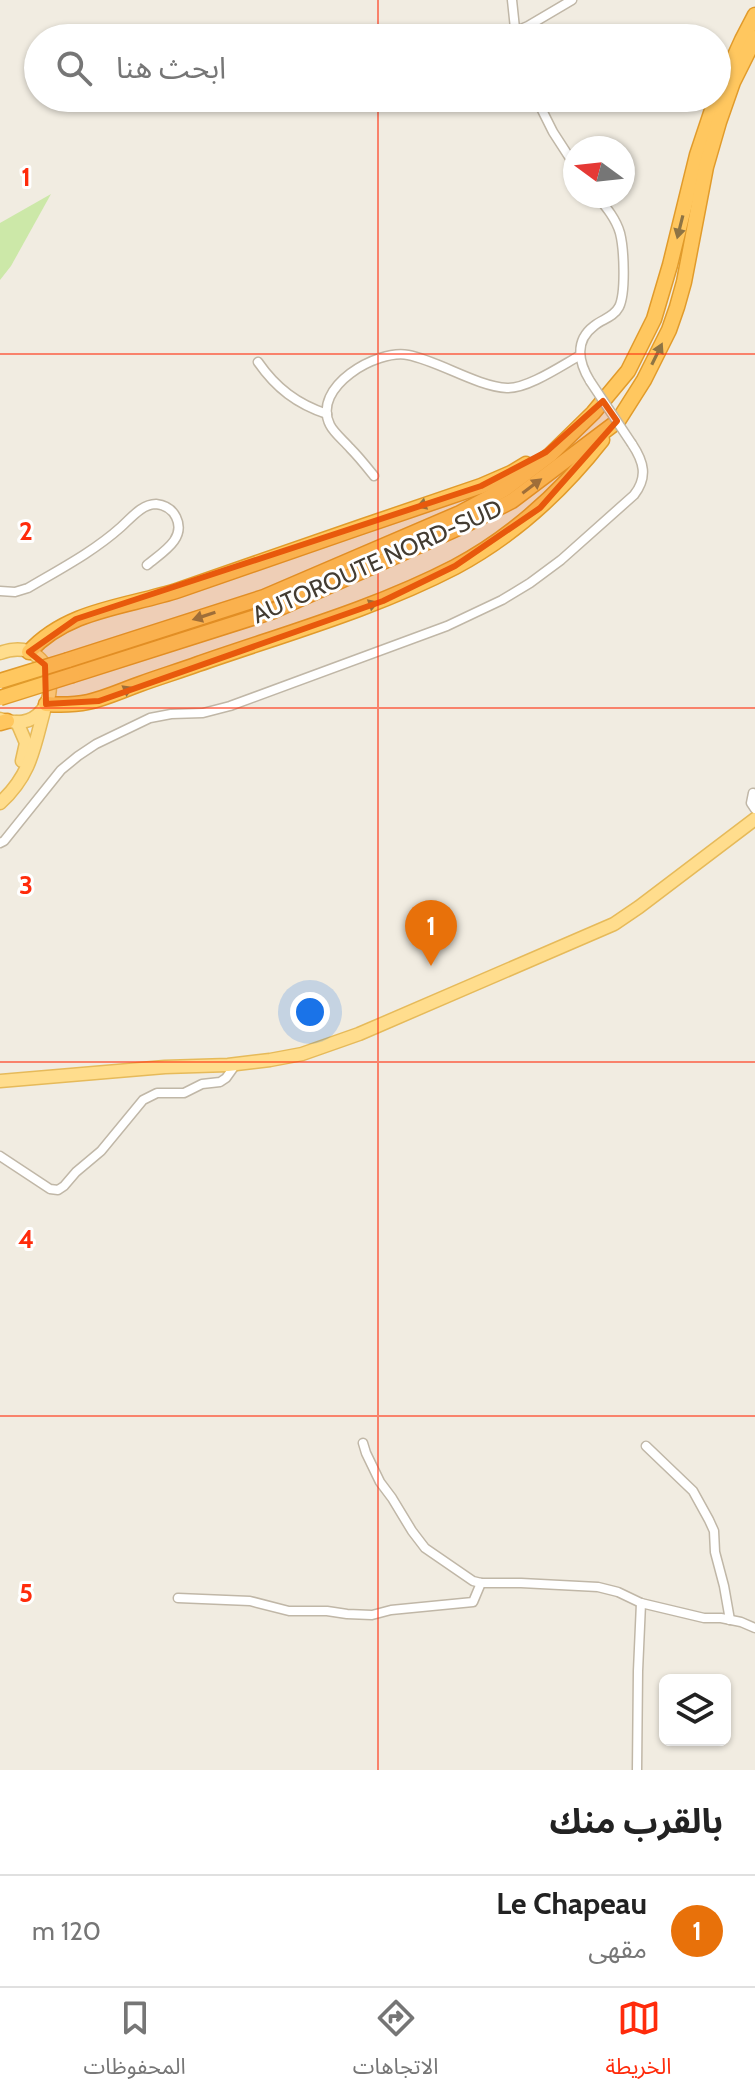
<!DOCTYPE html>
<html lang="ar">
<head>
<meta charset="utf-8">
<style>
  :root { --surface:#fff; --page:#f6f6f6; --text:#222; --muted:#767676; --line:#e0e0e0; --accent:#ff2b0b }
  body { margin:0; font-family:Cabin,"Noto Sans Arabic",sans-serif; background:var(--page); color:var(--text); direction:rtl }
  .controls { position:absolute; right:24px; bottom:24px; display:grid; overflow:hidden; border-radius:12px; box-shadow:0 2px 6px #0004 }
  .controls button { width:72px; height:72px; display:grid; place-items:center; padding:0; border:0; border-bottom:2px solid var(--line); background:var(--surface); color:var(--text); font:40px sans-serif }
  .compass { position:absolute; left:563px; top:136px; width:72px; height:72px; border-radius:50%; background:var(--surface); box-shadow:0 2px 6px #0004; rotate:285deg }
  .you { position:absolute; left:310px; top:1012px; width:28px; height:28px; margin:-20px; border:6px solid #fff; border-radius:50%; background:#1a73e8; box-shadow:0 0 0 12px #1a73e833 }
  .badge { display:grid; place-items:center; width:52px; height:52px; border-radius:50%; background:var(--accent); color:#fff; font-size:26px; font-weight:700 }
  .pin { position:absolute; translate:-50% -66px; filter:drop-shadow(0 2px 4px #0008) }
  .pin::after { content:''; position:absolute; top:42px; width:28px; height:24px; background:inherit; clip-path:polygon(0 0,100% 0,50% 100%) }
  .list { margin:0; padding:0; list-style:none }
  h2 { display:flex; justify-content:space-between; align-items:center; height:104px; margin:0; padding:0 32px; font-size:34px }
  h2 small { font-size:26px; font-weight:400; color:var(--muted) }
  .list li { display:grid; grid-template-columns:52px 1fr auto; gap:24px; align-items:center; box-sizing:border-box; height:112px; padding:0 32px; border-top:2px solid var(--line) }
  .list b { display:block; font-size:30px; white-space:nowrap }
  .list p { margin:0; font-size:26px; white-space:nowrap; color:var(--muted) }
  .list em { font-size:26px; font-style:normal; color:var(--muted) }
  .icon { flex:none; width:44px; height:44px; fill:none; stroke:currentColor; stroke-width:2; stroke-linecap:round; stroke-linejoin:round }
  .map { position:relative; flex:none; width:755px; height:1770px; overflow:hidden; direction:ltr }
  .search { position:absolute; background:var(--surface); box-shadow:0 2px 6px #0004; left:24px; right:24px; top:24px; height:88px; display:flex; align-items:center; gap:20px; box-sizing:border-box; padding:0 28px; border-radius:44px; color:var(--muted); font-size:30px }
  .sheet { height:216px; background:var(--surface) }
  nav { display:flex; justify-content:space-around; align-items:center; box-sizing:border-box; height:112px; border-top:2px solid var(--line); background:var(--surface); font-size:22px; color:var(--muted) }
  nav a { display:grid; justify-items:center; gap:4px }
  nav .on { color:var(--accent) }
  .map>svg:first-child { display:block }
  .green { fill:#cce8a8 }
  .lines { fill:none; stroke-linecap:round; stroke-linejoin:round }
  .street-casing { stroke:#c0b7a7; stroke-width:11 }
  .primary-casing { stroke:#e6ba5a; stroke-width:15 }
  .highway-casing { stroke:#e19b2b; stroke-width:17 }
  .street { stroke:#fff; stroke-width:8 }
  .primary { stroke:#ffdd8d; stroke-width:12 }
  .highway { stroke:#ffc75f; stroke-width:14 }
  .street-bridge-casing { stroke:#c0b7a7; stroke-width:11; stroke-linecap:butt }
  .highway-bridge-casing { stroke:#e19b2b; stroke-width:17; stroke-linecap:butt }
  .street-bridge { stroke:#fff; stroke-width:8 }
  .highway-bridge { stroke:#ffc75f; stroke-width:14 }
  .oneway { fill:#8e7444 }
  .marked { fill:#e8590c; fill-opacity:0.2; stroke:#e8590c; stroke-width:6; stroke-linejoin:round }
  .grid { fill:none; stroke:#ff2b0b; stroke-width:2; stroke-opacity:0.55 }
  .labels { text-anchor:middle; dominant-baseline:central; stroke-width:6; stroke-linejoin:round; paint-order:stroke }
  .street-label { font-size:24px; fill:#433c32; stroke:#fff }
  .grid-label { font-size:26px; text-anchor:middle; font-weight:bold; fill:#ff2b0b; stroke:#fff; stroke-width:6; stroke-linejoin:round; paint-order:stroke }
</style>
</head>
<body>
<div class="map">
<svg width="755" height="1770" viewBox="0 0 755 1770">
  <rect width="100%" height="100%" fill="#f1ece1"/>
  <polygon class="green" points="51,194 11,266 0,280 0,223"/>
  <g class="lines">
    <defs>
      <g id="street">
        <polyline points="512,0 516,38"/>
        <polyline points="516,31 528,26 572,0"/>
        <polyline points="536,98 553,132 575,166"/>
        <path d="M258,362C276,388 297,404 327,414"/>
        <path d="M590,381C579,363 574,341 594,326C602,319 613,318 619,307C626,293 624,249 620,233C616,219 606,207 597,196"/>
        <path d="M374,476C366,466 359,457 350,448C344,441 334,433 330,425C311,387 377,349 408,355C439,361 476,386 507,388C527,389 561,366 579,356"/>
        <path d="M0,591L15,592L28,588C60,569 93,552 121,527C131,518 142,504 156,504C165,505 172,509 176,517C187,539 161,553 147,565"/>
        <polyline points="753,793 751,803 755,809"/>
        <path d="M0,843L4,841L61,770L78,756L96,744L150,718L171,714L203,713L230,706L447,626L502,600L530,583L561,560L634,495C648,477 644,462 632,444"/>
        <polyline points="0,1156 50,1189 58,1190 64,1186 76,1172 101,1151 143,1100 157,1093 184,1093 202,1084 220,1082 226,1078 236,1064"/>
        <polyline points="363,1443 366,1453 380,1482 392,1498 412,1531 425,1548 473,1581 481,1583 521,1583 598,1587 618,1592 641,1603 704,1618 721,1618 741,1622 755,1628"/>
        <polyline points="646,1446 693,1491 709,1520 714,1531 715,1552 724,1586 730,1620"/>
        <polyline points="178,1598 250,1601 289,1611 327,1611 347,1614 372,1615 391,1610 473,1602 481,1583"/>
        <polyline points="637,1770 638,1671 641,1603"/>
      </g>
      <g id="primary">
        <path d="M0,653C66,629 67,742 0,719"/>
        <polyline points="17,722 26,743 22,761"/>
        <path d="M0,803C32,774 34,746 45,707"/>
        <polyline points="0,1081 165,1067 228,1065 270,1060 302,1054 359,1034 614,924 639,907 755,819"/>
      </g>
      <g id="highway">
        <polyline points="717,95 742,40 755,15"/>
        <path d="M29,652C68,609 128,607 179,590C280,555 380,520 481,486L511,473L526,464"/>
        <polyline points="68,660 264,597 460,513 505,489 550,455 593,413 628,371 654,319 670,265 697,155 716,98"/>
        <polyline points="73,675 271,612 465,525 512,501 618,421 644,380 669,330 677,307 684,282 706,167 719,122 733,82 755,38"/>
        <path d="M46,704C89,707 102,698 140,684C159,677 179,671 198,664C284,634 374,609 455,567C513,536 562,491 602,440"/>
        <polyline points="0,723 7,721"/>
      </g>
    </defs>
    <use href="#street" class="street-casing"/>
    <use href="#primary" class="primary-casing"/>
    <use href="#highway" class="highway-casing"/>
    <use href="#street" class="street"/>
    <use href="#primary" class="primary"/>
    <use href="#highway" class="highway"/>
    <defs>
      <polyline id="street-bridge" points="590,381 632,444"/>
      <g id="highway-bridge">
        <polyline points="0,681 68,660"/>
        <polyline points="0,698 73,675"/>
      </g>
    </defs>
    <use href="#street-bridge" class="street-bridge-casing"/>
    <use href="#highway-bridge" class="highway-bridge-casing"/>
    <use href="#street-bridge" class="street-bridge"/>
    <use href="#highway-bridge" class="highway-bridge"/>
  </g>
  <defs><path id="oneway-solid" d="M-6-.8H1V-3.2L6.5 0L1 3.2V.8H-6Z" transform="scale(2)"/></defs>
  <g class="oneway">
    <use href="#oneway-solid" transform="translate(680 227) rotate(104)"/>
    <use href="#oneway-solid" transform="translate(657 354) rotate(-64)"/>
    <use href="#oneway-solid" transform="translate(532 486) rotate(-37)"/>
    <use href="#oneway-solid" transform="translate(428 503) rotate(161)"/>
    <use href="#oneway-solid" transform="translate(367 606) rotate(-19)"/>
    <use href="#oneway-solid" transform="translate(204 616) rotate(162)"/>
    <use href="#oneway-solid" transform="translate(122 692) rotate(-23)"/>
  </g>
  <path class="marked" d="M603,401L617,421L540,508L455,566L383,601L99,701L46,704L45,665L29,652L76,619L481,486L546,452Z"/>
  <path class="grid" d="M378,0V38M378,98V1770M0,354H755M0,708H755M0,1062H755M0,1416H755"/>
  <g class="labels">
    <g class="street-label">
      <text transform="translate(377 561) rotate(-24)">AUTOROUTE NORD-SUD</text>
    </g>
  </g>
  <g class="grid-label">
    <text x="26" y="186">1</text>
    <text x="26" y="540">2</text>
    <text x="26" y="894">3</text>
    <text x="26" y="1248">4</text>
    <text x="26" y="1602">5</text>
  </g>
</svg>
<div class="controls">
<button><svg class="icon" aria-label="layers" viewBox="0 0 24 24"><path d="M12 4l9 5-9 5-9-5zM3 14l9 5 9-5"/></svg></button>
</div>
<svg class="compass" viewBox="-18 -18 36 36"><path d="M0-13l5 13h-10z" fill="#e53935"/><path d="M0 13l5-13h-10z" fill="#767676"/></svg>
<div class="you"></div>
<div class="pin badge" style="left:431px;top:966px;background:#e8710a">1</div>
<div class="search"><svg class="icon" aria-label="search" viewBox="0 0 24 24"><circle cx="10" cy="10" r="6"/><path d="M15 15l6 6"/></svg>ابحث هنا</div>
</div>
<section class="sheet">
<h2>بالقرب منك<small></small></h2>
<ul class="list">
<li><span class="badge" style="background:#e8710a">1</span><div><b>Le Chapeau</b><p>مقهى</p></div><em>120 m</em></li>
</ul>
</section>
<nav>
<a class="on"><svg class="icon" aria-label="map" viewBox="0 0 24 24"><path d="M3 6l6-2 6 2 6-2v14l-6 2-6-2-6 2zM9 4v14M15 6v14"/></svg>الخريطة</a>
<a><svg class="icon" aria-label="directions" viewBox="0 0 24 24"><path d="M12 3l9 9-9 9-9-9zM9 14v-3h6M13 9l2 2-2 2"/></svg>الاتجاهات</a>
<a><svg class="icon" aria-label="saved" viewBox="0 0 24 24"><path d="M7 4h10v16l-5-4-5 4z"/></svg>المحفوظات</a>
</nav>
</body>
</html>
